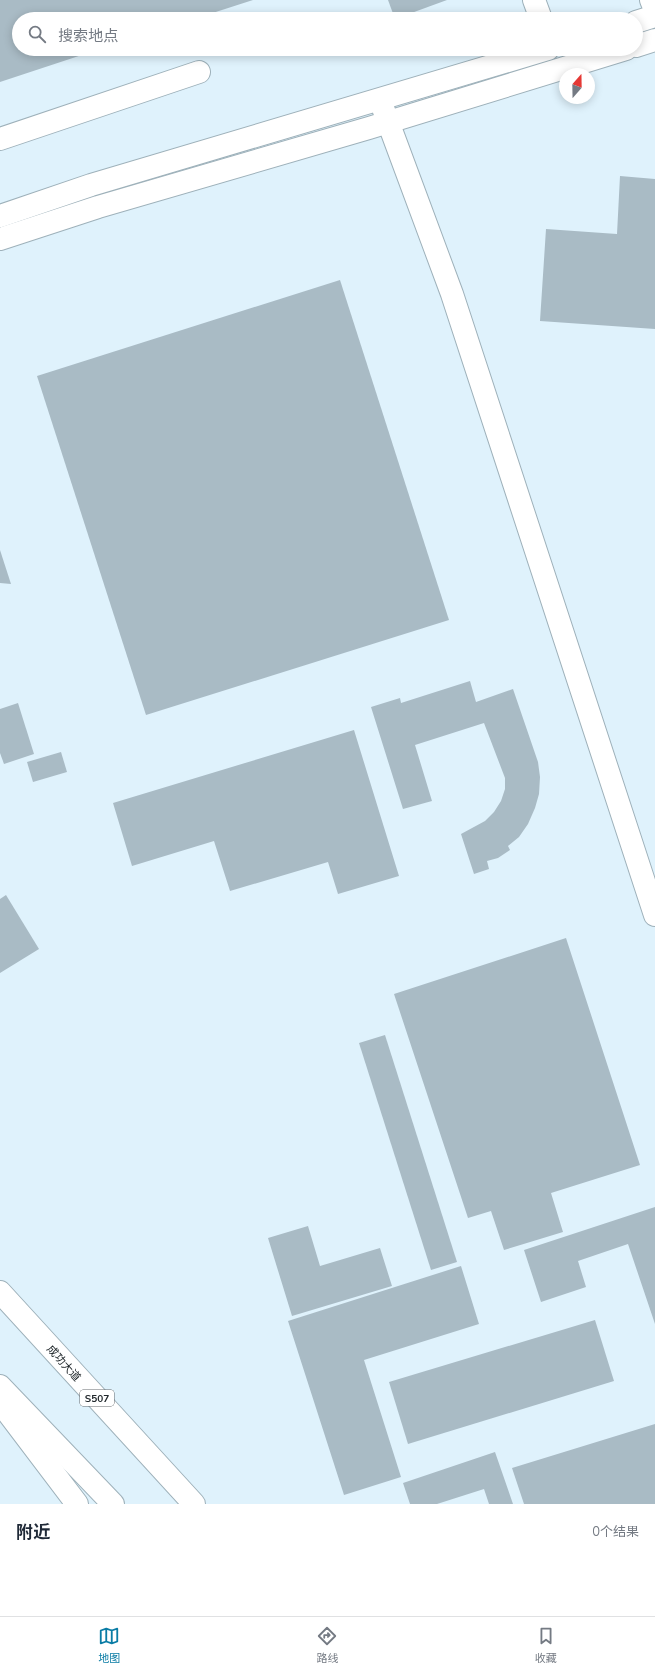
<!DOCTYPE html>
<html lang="zh">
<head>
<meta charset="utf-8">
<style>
  :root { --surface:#fff; --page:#f2f2f3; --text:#1f2937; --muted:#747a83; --line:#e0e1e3; --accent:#0a7ca5 }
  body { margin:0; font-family:Mulish,"Noto Sans SC",sans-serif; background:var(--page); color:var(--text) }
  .compass { position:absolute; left:559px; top:68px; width:36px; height:36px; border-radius:50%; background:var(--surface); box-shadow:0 2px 10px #0003; rotate:20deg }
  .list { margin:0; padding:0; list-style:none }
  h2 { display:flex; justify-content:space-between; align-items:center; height:52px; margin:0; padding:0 16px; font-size:17px }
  h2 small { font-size:13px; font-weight:400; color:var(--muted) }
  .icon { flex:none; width:22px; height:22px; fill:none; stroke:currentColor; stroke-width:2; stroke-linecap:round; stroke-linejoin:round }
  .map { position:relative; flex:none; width:655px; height:1504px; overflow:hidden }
  .search { position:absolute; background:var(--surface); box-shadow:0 2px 10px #0003; left:12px; right:12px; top:12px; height:44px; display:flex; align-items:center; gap:10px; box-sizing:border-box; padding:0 14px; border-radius:22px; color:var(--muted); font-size:15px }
  .sheet { height:112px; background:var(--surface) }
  nav { display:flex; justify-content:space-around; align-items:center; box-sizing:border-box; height:56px; border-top:1px solid var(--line); background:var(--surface); font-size:11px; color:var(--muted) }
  nav a { display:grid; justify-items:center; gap:2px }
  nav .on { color:var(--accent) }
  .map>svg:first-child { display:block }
  .building { fill:#a9bbc5 }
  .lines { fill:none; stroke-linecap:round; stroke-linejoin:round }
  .minor-casing { stroke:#9eb1ba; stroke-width:24 }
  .major-casing { stroke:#9eb1ba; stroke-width:24 }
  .highway-casing { stroke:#9eb1ba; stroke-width:24 }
  .minor { stroke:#fff; stroke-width:22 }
  .major { stroke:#fff; stroke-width:22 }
  .highway { stroke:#fff; stroke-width:22 }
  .labels { text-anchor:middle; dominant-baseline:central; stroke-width:3; stroke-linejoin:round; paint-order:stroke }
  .shield { fill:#fff; stroke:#64696c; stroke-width:1 }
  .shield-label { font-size:10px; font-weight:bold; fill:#22292d }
  .street-label { font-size:11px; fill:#22292d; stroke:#fff }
</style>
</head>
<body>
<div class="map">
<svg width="655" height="1504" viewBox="0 0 655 1504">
  <rect width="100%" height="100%" fill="#dff2fc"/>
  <g class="building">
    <polygon points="0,0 253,0 194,19 19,19 19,49 100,49 0,82"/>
    <polygon points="388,0 447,0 395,19"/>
    <polygon points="620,176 655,179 655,329 540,321 546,229 617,234"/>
    <polygon points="340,280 449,620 146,715 37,376"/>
    <polygon points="0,550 11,584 0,583"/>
    <polygon points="470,681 476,702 513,689 538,762 540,777 539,794 535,808 528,824 519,837 508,846 510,850 498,858 487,861 489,869 474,874 461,834 485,821 494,812 501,801 505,789 505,778 484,723 415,745 432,801 403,809 371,707 400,698 401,703"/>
    <polygon points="18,703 34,754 4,764 0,753 0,709"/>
    <polygon points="354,730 399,876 338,894 328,862 230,891 214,841 132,866 113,803"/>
    <polygon points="61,752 67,772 33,782 27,762"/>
    <polygon points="6,895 39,949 0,973 0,899"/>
    <polygon points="566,938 640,1165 551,1193 563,1232 504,1250 491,1211 468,1218 394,994"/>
    <polygon points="385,1035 457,1262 431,1270 359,1043"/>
    <polygon points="655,1207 655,1324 628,1244 578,1261 586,1287 541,1302 524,1250"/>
    <polygon points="308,1226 320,1266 380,1248 392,1286 292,1316 268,1238"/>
    <polygon points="461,1266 479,1324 364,1360 401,1477 344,1495 288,1321"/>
    <polygon points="595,1320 614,1381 408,1444 389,1382"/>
    <polygon points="655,1424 655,1504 524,1504 512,1468"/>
    <polygon points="495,1452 513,1504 489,1504 484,1489 437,1504 410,1504 403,1483"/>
  </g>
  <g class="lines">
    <defs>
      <g id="minor">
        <polyline points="534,0 541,19"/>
        <polyline points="651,0 655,10"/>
        <polyline points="0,139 199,72"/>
      </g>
      <g id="major">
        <polyline points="636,22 655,16"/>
        <polyline points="636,46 655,40"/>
        <polyline points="380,100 452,294 655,915"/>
        <polyline points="0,216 91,185 548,49"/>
        <polyline points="0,239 98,207 369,128 626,49"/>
      </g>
      <g id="highway">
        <polyline points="0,1292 194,1504"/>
        <polyline points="0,1386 113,1504"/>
        <polyline points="2,1405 77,1504"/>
      </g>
    </defs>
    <use href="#minor" class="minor-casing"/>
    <use href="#major" class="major-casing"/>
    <use href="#highway" class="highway-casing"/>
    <use href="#minor" class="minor"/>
    <use href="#major" class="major"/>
    <use href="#highway" class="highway"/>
  </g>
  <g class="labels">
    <rect class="shield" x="80" y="1390" width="34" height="16" rx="3"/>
    <g class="shield-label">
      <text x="97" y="1398">S507</text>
    </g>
    <g class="street-label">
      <text transform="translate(64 1363) rotate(48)">成功大道</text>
    </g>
  </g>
</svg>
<svg class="compass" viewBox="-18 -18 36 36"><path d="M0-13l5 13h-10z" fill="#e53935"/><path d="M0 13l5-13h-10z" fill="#747a83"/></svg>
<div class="search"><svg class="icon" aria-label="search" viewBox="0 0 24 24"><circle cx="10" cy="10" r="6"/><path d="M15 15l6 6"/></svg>搜索地点</div>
</div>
<section class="sheet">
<h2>附近<small>0个结果</small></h2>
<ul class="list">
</ul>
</section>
<nav>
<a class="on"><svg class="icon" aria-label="map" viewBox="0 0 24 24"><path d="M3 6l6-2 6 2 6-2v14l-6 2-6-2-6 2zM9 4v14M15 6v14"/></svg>地图</a>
<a><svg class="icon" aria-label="directions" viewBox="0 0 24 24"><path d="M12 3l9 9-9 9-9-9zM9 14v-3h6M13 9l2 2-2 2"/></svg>路线</a>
<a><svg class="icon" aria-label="saved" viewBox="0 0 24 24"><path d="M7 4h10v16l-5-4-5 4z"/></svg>收藏</a>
</nav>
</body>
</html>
